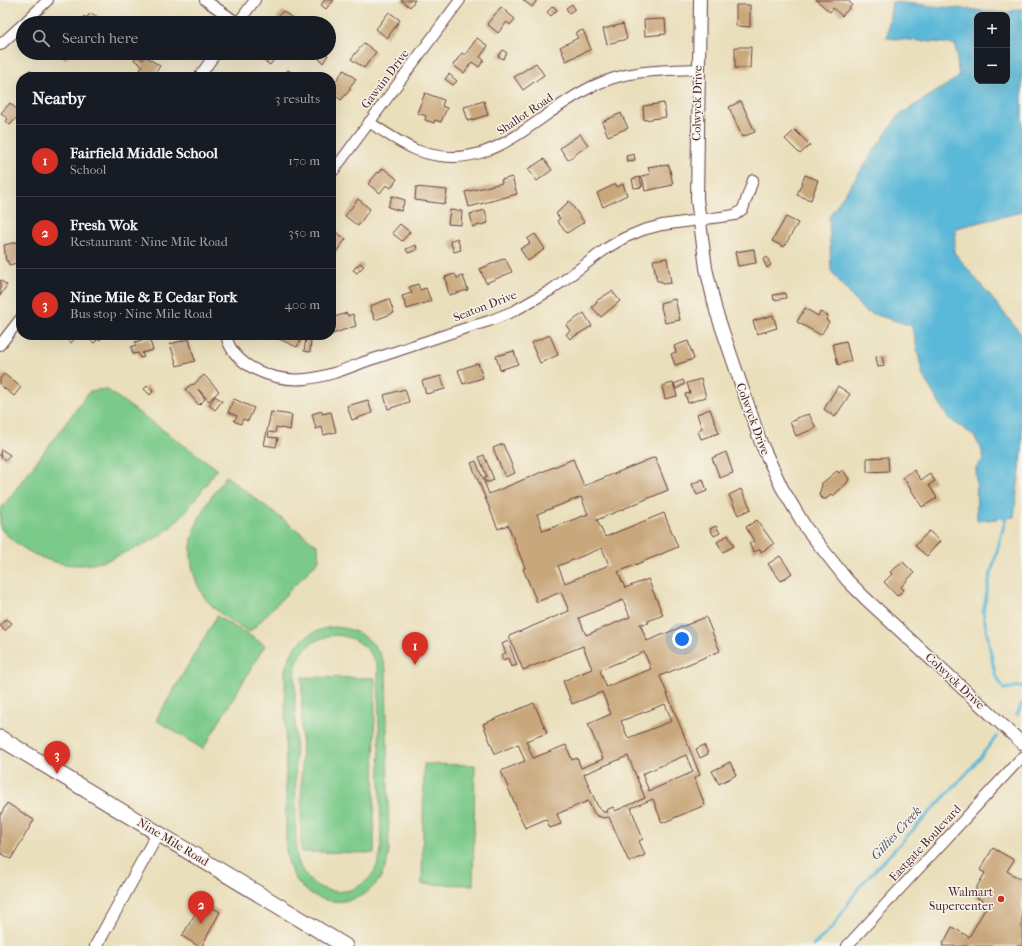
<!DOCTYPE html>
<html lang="en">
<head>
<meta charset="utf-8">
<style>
  :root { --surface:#171b24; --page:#20242c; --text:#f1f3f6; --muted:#9ea1a6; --line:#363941; --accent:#d93025 }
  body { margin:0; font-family:"IM FELL French Canon",serif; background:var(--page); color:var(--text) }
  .controls { position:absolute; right:12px; top:12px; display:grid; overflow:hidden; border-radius:8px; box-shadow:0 4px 16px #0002 }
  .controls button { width:36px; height:36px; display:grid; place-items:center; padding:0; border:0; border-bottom:1px solid var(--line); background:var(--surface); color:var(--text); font:20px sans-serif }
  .you { position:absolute; left:682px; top:639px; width:14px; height:14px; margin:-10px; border:3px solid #fff; border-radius:50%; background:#1a73e8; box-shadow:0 0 0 6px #1a73e833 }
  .badge { display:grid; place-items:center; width:26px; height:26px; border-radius:50%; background:var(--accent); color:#fff; font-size:13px; font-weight:700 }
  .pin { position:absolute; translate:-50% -33px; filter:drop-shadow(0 1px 2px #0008) }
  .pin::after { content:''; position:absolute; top:21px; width:14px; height:12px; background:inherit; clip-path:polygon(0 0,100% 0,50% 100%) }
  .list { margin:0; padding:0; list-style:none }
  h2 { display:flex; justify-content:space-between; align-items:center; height:52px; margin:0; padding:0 16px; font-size:17px }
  h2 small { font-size:13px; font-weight:400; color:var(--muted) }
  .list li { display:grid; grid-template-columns:26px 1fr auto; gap:12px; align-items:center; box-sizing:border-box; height:72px; padding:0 16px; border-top:1px solid var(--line) }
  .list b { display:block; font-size:15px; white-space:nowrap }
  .list p { margin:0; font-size:13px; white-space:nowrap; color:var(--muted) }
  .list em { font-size:13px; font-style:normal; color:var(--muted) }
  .icon { flex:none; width:22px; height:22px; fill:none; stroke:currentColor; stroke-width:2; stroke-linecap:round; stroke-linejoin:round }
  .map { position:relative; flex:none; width:1022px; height:946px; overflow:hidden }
  .search { position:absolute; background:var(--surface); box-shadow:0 4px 16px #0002; left:16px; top:16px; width:320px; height:44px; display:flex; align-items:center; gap:10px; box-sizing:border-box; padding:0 14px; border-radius:22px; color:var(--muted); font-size:15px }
  .panel { position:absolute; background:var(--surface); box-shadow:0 4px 16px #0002; left:16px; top:72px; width:320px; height:268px; border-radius:16px }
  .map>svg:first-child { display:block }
  .green { fill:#7cca8a; stroke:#63745a; fill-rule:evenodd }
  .water { fill:#5ab8d8; stroke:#526c82; fill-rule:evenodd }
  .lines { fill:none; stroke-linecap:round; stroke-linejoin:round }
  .stream { stroke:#5ab8d8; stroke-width:3 }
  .building { fill:#c9a77b; fill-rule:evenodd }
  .minor-casing { stroke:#623c41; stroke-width:12 }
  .tertiary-casing { stroke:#623c41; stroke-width:14 }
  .primary-casing { stroke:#623c41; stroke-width:17 }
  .minor { stroke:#fff; stroke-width:10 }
  .tertiary { stroke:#fff; stroke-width:12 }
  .primary { stroke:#fff; stroke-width:15 }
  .poi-dot { fill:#c8321e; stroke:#f7f3e8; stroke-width:1.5 }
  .labels { text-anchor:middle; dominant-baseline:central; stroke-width:3; stroke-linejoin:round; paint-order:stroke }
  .street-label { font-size:12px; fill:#4a1f2b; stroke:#f7f3e8 }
  .poi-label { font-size:12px; fill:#4a1f2b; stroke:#f7f3e8; text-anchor:end }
  .water-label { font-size:13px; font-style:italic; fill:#505568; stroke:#f7f3e8 }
</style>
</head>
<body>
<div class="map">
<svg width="1022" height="946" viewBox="0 0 1022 946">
  <rect width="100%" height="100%" fill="#f7f3e8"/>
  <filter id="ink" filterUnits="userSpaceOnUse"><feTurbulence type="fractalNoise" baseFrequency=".025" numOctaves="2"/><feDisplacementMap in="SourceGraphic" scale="8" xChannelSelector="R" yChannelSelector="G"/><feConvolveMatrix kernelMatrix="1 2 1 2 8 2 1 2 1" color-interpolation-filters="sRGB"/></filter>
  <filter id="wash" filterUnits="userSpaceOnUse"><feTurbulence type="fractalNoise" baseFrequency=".012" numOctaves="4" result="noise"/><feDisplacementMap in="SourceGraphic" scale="16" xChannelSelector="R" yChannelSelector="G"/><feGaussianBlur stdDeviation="0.9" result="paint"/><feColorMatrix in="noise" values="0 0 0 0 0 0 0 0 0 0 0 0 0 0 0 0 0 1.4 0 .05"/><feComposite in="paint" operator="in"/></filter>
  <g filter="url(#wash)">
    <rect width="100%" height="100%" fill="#eadfbb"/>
    <g class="green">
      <path d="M106,389L217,469C203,489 182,520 162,534C151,542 137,548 124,553C117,556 109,560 101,562C64,572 25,556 0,528V510L90,391Z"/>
      <path d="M226,476L318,546L319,560L250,632C237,625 223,617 212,606C194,589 186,555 194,532C200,511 214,493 226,476Z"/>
      <polygon points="217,616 265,645 203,749 156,720"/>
      <path d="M335,627C362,629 379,644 386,669L389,850C383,919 292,918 286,850L285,670C292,644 309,629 335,627ZM336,635C357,637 371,648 378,669L381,849C376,905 302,906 296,850L295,669C300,649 315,637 336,635Z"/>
      <polygon points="302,677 375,678 374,853 301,852"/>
      <polygon points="424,764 475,765 473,885 422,884"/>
    </g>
    <path class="water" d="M892,2L1006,13L1022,8V212L956,228L954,252L1022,335V453L1014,517L977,521L976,467L984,459L981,448L973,435L948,418L923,376L912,326L864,311L831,271L829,217L898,116L959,77L955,44L887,38ZM977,15H1007V81H977Z"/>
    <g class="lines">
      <g class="stream">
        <polyline points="1006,518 989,581 983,612 995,674 1004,689 1022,686"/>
        <polyline points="1017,715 1022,704"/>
        <polyline points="813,946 833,927 859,887 968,772 997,736"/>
      </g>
    </g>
    <g id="blocks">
      <g class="building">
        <polygon points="325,0 334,0 326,9 321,5"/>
        <polygon points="401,0 415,0 410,7"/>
        <polygon points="523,0 537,0 532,7"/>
        <polygon points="816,0 848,0 852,5 842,16 833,8 830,12"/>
        <polygon points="572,4 575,9 569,13 566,8"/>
        <polygon points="736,5 750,5 750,27 736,26"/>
        <polygon points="553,6 557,10 551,16 547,12"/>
        <polygon points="501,7 515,19 510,25 507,22 498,33 487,24"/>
        <polygon points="283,11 295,20 294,21 296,23 274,23 278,19 276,18"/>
        <polygon points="389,12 400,20 387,38 376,29"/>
        <polygon points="91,13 101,19 99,23 80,23 84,16 86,18"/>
        <polygon points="177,17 185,23 172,23"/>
        <polygon points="665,19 666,34 645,36 644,20"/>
        <polygon points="623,24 627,39 607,44 603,29"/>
        <polygon points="583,30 591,49 566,61 560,47 578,38 575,33"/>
        <polygon points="477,38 488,46 480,57 484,60 479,67 472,62 464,73 453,65 462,53 465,55"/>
        <polygon points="364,43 376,52 364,68 351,59"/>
        <polygon points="735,47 751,47 750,68 735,68"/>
        <polygon points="503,50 507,53 503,59 498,56"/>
        <polygon points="54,53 69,53 66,59"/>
        <polygon points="253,53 279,53 270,65"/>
        <polygon points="323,53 328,55 323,63 319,59"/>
        <polygon points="137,56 143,60 145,56 160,66 154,75 149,71 146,74 140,69 143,66 134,60"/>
        <polygon points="536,63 544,75 523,90 514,77"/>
        <polygon points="29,70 40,77 22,77 23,75 25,76"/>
        <polygon points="288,70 297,77 283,77"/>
        <polygon points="344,70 356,79 349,88 351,89 341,100 331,92 331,87"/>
        <polygon points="449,74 457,81 453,85 445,79"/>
        <polygon points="425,93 444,100 442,106 447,108 441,122 435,120 434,123 425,120 426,116 417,113"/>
        <polygon points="484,101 488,115 468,121 464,107"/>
        <polygon points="741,101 755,132 742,137 729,107"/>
        <polygon points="10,103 21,113 10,125 6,121 8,119 1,113"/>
        <polygon points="664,103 666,117 644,120 643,106"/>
        <polygon points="621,113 628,128 608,136 602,122"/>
        <polygon points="795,130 810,145 800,154 785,139"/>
        <polygon points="580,134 588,145 568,160 560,148"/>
        <polygon points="634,154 635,160 627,161 626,156"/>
        <polygon points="544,159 552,170 537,181 528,169"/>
        <polygon points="660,165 660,166 669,165 673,185 645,191 642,176 650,174 648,167"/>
        <polygon points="383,168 397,179 391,188 386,185 380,193 368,184 378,172 379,173"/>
        <polygon points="805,175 818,180 811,200 797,195"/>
        <polygon points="512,177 517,194 469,207 465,192 502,183 501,180"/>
        <polygon points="640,177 642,187 634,188 632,179"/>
        <polygon points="616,184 617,187 623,184 627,195 603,207 597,193"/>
        <polygon points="416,187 447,190 445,204 415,200"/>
        <polygon points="392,196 405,200 401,211 388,207"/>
        <polygon points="358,199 370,209 358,226 345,216"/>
        <polygon points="569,201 584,222 567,233 557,221 560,218 556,214"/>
        <polygon points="450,210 462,211 461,225 448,224"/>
        <polygon points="485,210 488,223 473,227 470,214"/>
        <polygon points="786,217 798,223 784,247 772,241"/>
        <polygon points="400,224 410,232 402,241 392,233"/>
        <polygon points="334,231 346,239 333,256 331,254 331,234"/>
        <polygon points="535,234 545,249 528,261 520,249 530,243 527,239"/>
        <polygon points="457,238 461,250 454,252 450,241"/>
        <polygon points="17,242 21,262 9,265 8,261 6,261 4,245"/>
        <polygon points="416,245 417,250 408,253 406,249"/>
        <polygon points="754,249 756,263 738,266 735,252"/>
        <polygon points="767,257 771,265 767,268 763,260"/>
        <polygon points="505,258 512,272 486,283 480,269"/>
        <polygon points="667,258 671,283 662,284 661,281 657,281 653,260"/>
        <polygon points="360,263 364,266 357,273 353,270"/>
        <polygon points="455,274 457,278 463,276 468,290 449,295 445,277"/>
        <polygon points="0,280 7,285 0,296"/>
        <polygon points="418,284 420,290 426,288 431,301 407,309 402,296 412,293 409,287"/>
        <polygon points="612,291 620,301 601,317 592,307 597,303 596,301"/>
        <polygon points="785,293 786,298 774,300 773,295"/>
        <polygon points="389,299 394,313 375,320 370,306"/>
        <polygon points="675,299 680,320 665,323 660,303"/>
        <polygon points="805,308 818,316 820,312 828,316 826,320 829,322 821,335 797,322"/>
        <polygon points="347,313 348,316 353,314 356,326 332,334 331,318"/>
        <polygon points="584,313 592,326 570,339 566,334 570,331 566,325"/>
        <polygon points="773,315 777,328 757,334 753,321"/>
        <polygon points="67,335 76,337 71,343 65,338"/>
        <polygon points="83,335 100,335 102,337 100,340 98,339 94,343"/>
        <polygon points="270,335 301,335 303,336 297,347"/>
        <polygon points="550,335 558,355 540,363 531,343"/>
        <polygon points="149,338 153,350 142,353 144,357 140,358 138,353 133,354 131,347 136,345 135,342"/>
        <polygon points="306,338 311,339 310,352 304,351"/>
        <polygon points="189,339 195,361 177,366 170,344"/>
        <polygon points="688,341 694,359 675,365 671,354 676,352 674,346"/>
        <polygon points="846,341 851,361 838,365 833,344"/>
        <polygon points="514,351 518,364 500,370 496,356"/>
        <polygon points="882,356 884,366 878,367 876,357"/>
        <polygon points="478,363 483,378 463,384 458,370"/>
        <polygon points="4,374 21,387 14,396 0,385 0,379"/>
        <polygon points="204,375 219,391 209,401 198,389 205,399 199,405 185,389 192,384 193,385"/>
        <polygon points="441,376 445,389 426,394 422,381"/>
        <polygon points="701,379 706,397 688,403 685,394 690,393 687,383"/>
        <polygon points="683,380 685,384 676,389 674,384"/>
        <polygon points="673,383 677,396 665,399 662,386"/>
        <polygon points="147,386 153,391 150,395 144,389"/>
        <polygon points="838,386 850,394 835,417 824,409"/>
        <polygon points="405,389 409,402 388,409 384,395"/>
        <polygon points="215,396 222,401 215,410 209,405"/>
        <polygon points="234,399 254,408 248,421 243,419 241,424 234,421 237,416 228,412"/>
        <polygon points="368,400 372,413 352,420 347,406"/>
        <polygon points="710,409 719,433 701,439 698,431 702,429 697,414"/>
        <polygon points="322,411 322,414 331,412 336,432 324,435 322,427 316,429 312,414"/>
        <polygon points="271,412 292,415 290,430 276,427 275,433 269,432 268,437 278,438 276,447 264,445"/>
        <polygon points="809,414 816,428 796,436 790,422 796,420 796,418"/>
        <polygon points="503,444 515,473 505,477 493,448"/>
        <polygon points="1,449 10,455 6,460 0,456"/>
        <polygon points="726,452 733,473 720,478 712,458"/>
        <polygon points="484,455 494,480 489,482 486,482 484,478 487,477 479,457"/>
        <path d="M655,457L668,490L597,520L605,537L664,513L678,547L618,572L625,588L648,579L663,615L648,621L649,623L640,624L647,641L706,617L720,651L660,676L700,775L694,778L705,805L662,823L653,799L631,808L643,839L639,841L645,855L629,862L609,817L604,818L597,816L594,813L588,801L557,814L561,824L550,828L546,819L525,828L501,771L525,761L518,744L495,754L483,724L534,703L547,733L526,741L533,758L566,745L572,760L577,758L581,768L603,759L588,724L611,714L602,692L572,704L563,681L592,669L583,646L523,670L509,636L569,611L561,592L537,602L523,569L525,568L508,525L498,529L471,463L476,461L489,494L573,459L584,486ZM581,497L588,514L543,531L537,514ZM602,548L609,565L565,583L558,566ZM623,600L630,617L586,635L579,618ZM644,652L651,669L606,687L600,670ZM665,704L672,721L628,738L621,721ZM686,755L693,772L649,791L642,774ZM628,756L645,798L615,811L613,807L606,810L607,812H603L597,805L584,774Z"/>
        <polygon points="888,457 889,471 867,472 867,458"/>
        <polygon points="843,470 849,479 847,483 833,496 832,494 826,499 823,499 819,495 822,485 821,484 837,471 839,473"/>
        <polygon points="914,470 921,480 930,474 935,481 929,485 937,498 922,507 903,477"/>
        <polygon points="703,479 707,491 697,495 692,484"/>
        <polygon points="741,489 751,509 738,515 729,495"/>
        <polygon points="757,520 774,544 761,552 760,549 754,552 749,544 754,541 746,527"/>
        <polygon points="716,526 720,533 714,536 710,529"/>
        <polygon points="929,531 940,541 927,556 915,546"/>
        <polygon points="728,535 734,546 723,552 717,542"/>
        <polygon points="780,556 792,573 781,581 768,564"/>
        <polygon points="903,562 914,573 901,587 904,590 897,596 884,582 892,574 890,572"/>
        <polygon points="6,619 12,623 5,631 0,625"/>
        <polygon points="508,641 517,665 511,667 508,658 503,660 501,655 506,653 502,644"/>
        <polygon points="704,745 708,754 700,758 696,749"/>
        <polygon points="730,762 736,775 719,784 712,771"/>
        <polygon points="7,803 34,820 11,859 0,853 0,816"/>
        <polygon points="993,848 1014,860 1007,871 1022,880 1022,946 942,946 952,927 969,937 988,904 972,895 985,873 980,870"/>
        <polygon points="202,902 220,912 202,946 198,946 182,936"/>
      </g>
    </g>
  </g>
  <g filter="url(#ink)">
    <use href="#blocks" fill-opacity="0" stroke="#623c41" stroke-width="1"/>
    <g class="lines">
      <defs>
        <g id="minor">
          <polyline points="205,0 238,23"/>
          <polyline points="24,23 48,0"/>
          <polyline points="238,23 255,0"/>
          <polyline points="0,45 23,24"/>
          <polyline points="199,77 216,53"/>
          <path d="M369,122C384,132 400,143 416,150C491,178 532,116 591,87C625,70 661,70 698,69"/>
          <polyline points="331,174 460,0"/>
          <path d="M226,335C233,368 276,382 306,379C327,377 348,368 367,361C408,348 448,333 489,321L514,311L551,290L607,248L624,238L643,230L662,225L735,215L743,209L753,180"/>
          <polyline points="0,345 21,318"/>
          <polyline points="847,946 1022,757"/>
        </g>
        <g id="tertiary">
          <polyline points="700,0 697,199 706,268 716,311 761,443 782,488 806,528 847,580 866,599 1022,743"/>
          <polyline points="96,946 158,833"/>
        </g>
        <polyline id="primary" points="0,738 345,946"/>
      </defs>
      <use href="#minor" class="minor-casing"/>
      <use href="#tertiary" class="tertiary-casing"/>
      <use href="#primary" class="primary-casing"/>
      <use href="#minor" class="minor"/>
      <use href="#tertiary" class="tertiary"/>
      <use href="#primary" class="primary"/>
    </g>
  </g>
  <circle class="poi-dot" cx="1001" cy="899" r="4"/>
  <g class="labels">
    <g class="street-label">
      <text transform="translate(385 79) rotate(-53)">Gawain Drive</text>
      <text transform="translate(697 103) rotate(-89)">Colwyck Drive</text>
      <text transform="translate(525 114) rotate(-34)">Shallot Road</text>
      <text transform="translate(485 306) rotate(-21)">Seaton Drive</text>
      <text transform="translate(753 419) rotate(70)">Colwyck Drive</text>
      <text transform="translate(955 681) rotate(43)">Colwyck Drive</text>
      <text transform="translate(173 842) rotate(31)">Nine Mile Road</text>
      <text transform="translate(925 843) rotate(-47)">Eastgate Boulevard</text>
    </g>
    <g class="poi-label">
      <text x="993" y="892">Walmart<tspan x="993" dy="14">Supercenter</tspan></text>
    </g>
    <g class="water-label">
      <text transform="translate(896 833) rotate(-47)">Gillies Creek</text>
    </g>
  </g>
</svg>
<div class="controls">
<button>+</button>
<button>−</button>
</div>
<div class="you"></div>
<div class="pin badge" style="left:415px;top:665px">1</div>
<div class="pin badge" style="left:201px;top:924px">2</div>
<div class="pin badge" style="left:57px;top:774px">3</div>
<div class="search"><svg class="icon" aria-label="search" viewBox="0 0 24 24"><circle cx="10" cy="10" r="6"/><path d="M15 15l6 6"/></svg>Search here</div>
<section class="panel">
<h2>Nearby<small>3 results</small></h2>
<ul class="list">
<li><span class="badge">1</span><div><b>Fairfield Middle School</b><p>School</p></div><em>170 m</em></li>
<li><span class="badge">2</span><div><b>Fresh Wok</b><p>Restaurant · Nine Mile Road</p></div><em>350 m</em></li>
<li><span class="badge">3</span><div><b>Nine Mile &amp; E Cedar Fork</b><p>Bus stop · Nine Mile Road</p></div><em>400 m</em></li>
</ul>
</section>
</div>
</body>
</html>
